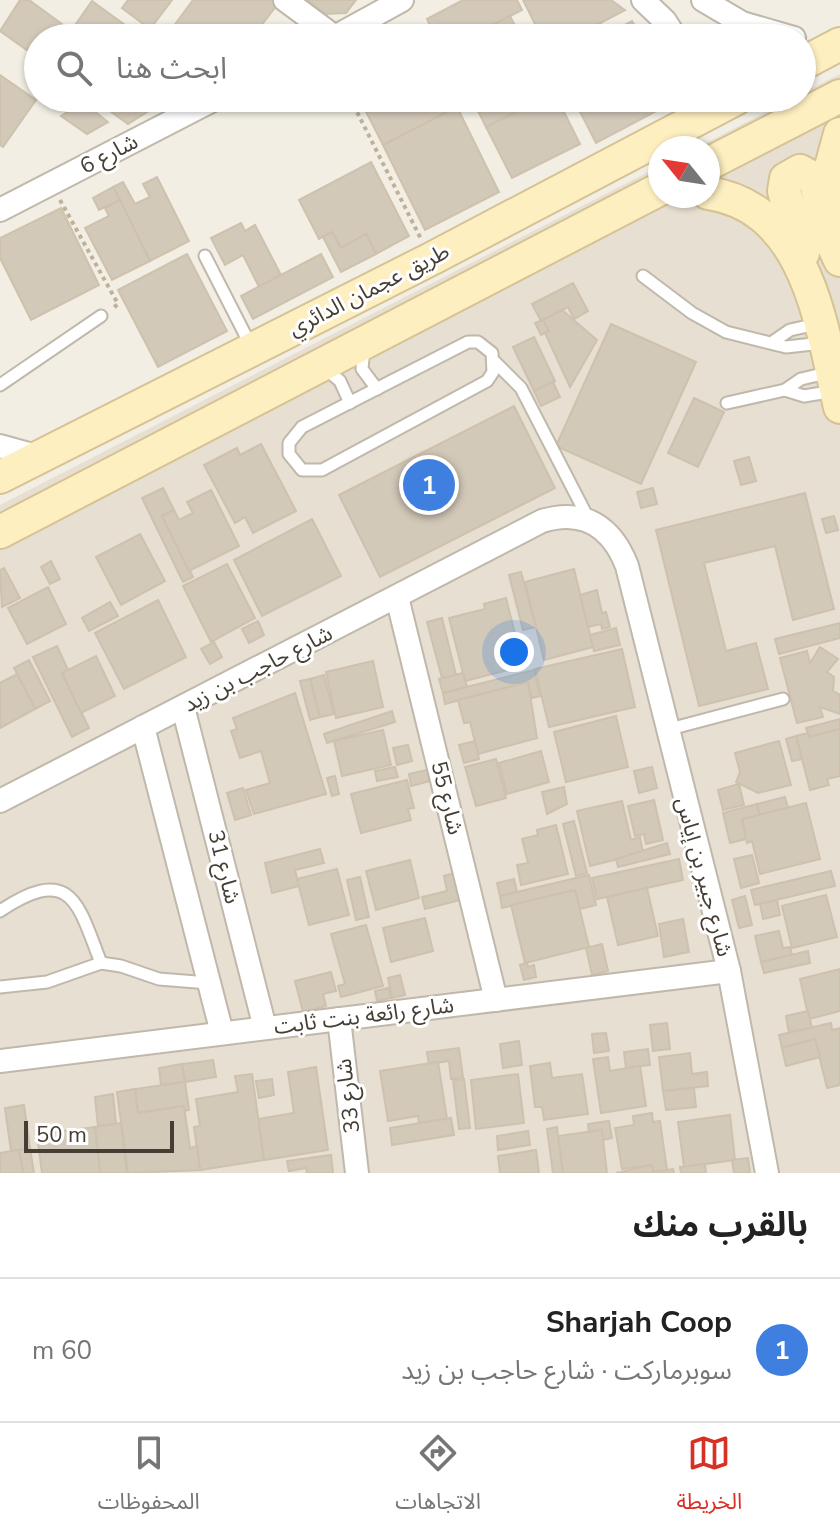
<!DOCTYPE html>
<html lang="ar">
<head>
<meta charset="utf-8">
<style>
  :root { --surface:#fff; --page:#f2f2f2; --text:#222; --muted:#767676; --line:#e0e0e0; --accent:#d93025 }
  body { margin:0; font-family:"Nunito Sans","Noto Sans Arabic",sans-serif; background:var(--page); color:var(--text); direction:rtl }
  .compass { position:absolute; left:648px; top:136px; width:72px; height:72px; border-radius:50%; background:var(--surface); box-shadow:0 2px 6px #0004; rotate:300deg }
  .scale { position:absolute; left:24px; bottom:20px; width:150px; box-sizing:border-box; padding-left:8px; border:4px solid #443e34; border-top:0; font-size:22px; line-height:28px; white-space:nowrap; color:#443e34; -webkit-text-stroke:6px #fff; paint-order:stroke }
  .you { position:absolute; left:514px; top:652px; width:28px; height:28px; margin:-20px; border:6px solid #fff; border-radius:50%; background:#1a73e8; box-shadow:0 0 0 12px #1a73e833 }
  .badge { display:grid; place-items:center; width:52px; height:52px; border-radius:50%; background:var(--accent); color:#fff; font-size:26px; font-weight:700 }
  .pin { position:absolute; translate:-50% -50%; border:4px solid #fff; box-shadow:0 2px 8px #0006 }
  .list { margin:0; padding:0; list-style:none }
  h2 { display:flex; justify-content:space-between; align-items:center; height:104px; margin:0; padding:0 32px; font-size:34px }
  h2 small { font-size:26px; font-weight:400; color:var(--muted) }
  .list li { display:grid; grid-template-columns:52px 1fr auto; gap:24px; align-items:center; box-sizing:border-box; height:144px; padding:0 32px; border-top:2px solid var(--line) }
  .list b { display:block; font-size:30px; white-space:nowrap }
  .list p { margin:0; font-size:26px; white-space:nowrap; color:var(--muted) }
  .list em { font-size:26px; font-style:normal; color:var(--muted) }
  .icon { flex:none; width:44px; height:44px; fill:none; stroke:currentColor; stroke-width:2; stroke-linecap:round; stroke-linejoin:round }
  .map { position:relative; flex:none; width:840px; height:1173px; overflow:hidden; direction:ltr }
  .search { position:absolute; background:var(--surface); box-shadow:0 2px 6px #0004; left:24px; right:24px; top:24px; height:88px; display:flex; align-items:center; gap:20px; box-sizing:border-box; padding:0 28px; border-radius:44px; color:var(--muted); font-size:30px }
  .sheet { height:248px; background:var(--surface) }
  nav { display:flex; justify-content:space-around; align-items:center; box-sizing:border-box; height:112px; border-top:2px solid var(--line); background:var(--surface); font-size:22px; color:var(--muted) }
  nav a { display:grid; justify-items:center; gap:4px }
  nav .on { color:var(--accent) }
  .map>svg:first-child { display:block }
  .residential { fill:#e6dfd2 }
  .building { fill:#d3c9b9; stroke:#cec1ad; stroke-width:2 }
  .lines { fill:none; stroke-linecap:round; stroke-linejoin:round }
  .lane-casing { stroke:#c0b8aa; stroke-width:15 }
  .street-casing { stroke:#c0b8aa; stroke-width:26 }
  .secondary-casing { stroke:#d5c395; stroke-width:36 }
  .path { stroke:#bfb198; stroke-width:4; stroke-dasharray:4 4; stroke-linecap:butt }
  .lane { stroke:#fff; stroke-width:11 }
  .street { stroke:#fff; stroke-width:22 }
  .secondary { stroke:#feefc1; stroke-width:32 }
  .labels { text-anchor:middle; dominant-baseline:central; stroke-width:6; stroke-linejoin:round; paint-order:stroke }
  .street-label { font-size:22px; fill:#443e34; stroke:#fff }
</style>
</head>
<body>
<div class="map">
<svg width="840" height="1173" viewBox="0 0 840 1173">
  <rect width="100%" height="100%" fill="#f2eee4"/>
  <polygon class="residential" points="840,74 840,1173 0,1173 0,505 660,166 660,196 708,196 708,148 696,148 793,98 802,98 802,93"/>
  <g class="building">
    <polygon points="20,0 29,0 62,24 53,38 38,38 38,58 0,31"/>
    <polygon points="128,0 172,0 150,29 122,8"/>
    <polygon points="193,0 270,0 277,5 254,35 258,38 165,38"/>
    <polygon points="307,0 356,0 346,13 325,14"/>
    <polygon points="463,0 517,0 522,10 467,38 436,38 427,19"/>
    <polygon points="523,0 611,0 625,10 572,38 542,38"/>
    <polygon points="92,1 143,38 66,38"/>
    <polygon points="510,16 521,38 467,38"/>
    <polygon points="632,21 641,38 600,38"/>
    <polygon points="416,25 422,38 390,38"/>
    <polygon points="0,75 36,100 3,147 0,145"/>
    <polygon points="92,98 169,98 128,124"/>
    <polygon points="359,98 453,98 457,107 383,145"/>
    <polygon points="493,98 544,98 486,127 476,107"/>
    <polygon points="544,98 557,98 580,144 512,178 486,127"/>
    <polygon points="573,98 666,98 662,108 596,143"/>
    <polygon points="83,102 108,122 87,134 61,116"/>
    <polygon points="457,107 499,192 425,230 383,145"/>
    <polygon points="371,162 409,236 376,254 366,234 341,248 332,232 319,239 299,200"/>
    <polygon points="157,177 189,241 150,261 113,187 123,182 135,204 150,197 143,184"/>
    <polygon points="113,187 120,200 99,210 93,198"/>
    <polygon points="120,200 150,261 112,280 85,228 109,216 105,208"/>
    <polygon points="61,208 99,285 31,320 0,258 0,238"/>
    <polygon points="241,223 245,231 255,225 281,275 259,287 243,255 225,265 211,238"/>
    <polygon points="332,232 341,248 366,234 376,254 341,272 323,237"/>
    <polygon points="187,254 227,331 158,367 118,290"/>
    <polygon points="321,254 333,277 253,319 241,296"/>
    <polygon points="573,283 588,311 574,319 568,307 541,321 532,304"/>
    <polygon points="562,310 597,340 570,387 545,333 549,331 543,320"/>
    <polygon points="543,320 549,331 541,335 535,323"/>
    <polygon points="611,324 696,362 641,484 556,446"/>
    <polygon points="534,337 555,381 534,391 513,347"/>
    <polygon points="553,382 560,397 541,406 534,391"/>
    <polygon points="694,398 724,412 698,467 668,453"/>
    <polygon points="514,406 555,488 380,577 339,495"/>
    <polygon points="261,444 296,511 253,533 245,517 235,523 204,465 237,448 240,455"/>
    <polygon points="749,457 756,481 741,485 734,461"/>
    <polygon points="163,488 174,510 162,516 193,577 183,582 142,498"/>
    <polygon points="653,488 657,504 641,508 637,492"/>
    <polygon points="211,490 239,546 189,571 162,516 174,510 179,520 193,513 187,502"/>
    <polygon points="805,493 834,609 793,620 775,546 704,563 726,651 756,643 768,689 699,706 656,530"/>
    <polygon points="834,516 838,530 826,533 822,519"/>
    <polygon points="312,519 341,576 262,616 234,560"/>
    <polygon points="140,534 165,581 121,605 96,557"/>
    <polygon points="51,561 60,579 50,584 41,567"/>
    <polygon points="227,564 255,618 211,642 183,586"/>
    <polygon points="4,568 20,598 2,607 0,570"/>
    <polygon points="574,569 593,647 544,660 525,582"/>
    <polygon points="521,572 536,627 523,630 509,575"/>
    <polygon points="48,587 66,624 27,644 8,608"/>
    <polygon points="597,590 602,613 606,612 610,627 602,629 601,624 588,627 580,595"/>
    <polygon points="506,598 523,666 465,681 449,618 485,609 484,604"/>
    <polygon points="158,600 186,657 124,689 95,633"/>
    <polygon points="110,602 118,616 89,631 82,618"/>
    <polygon points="442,618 456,675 442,678 427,622"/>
    <polygon points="258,621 264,635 249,643 242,629"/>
    <polygon points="840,623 840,638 779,654 775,639"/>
    <polygon points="616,628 620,645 594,651 590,635"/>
    <polygon points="214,642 222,657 210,664 201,649"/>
    <polygon points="57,646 68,670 62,673 89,728 72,737 33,657"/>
    <polygon points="820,647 838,659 827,672 834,677 833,691 840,695 840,714 820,707 823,717 797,723 780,658 807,651 810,663"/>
    <polygon points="622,649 635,707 549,727 535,669"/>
    <polygon points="96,656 115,696 81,713 62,673"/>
    <polygon points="29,660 50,701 35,709 14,668"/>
    <polygon points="373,661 383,707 336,718 326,672"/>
    <polygon points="534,670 540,696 532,698 528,682 445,704 443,693"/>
    <polygon points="463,673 467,687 443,693 439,679"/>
    <polygon points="17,674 35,709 0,728 0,683"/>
    <polygon points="324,675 334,714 320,717 310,679"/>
    <polygon points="310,679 320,717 310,720 300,681"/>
    <polygon points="528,682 537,738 478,754 470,722 464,723 458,700"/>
    <polygon points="295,693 326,794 254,814 246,790 270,783 261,751 240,758 231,731 237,729 233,718"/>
    <polygon points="392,711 395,722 327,743 324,734"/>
    <polygon points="616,716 628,767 566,782 554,732"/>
    <polygon points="840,719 840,729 809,737 806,728"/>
    <polygon points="840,729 840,776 827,779 829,785 810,790 796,736 808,733 809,737"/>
    <polygon points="383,730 391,765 342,776 334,741"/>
    <polygon points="796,736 802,759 792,761 786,739"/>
    <polygon points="475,741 479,759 464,763 459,745"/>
    <polygon points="779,741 791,785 758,793 736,782 740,772 735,753"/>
    <polygon points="408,745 412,761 397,765 393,748"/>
    <polygon points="541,751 549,782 507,794 499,763"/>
    <polygon points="496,759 506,798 476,806 465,767"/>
    <polygon points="395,767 398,777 377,781 375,771"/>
    <polygon points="652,767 657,788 639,793 634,771"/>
    <polygon points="427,770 430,781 411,786 409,774"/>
    <polygon points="335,776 339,794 332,796 327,778"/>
    <polygon points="407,780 414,808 408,809 411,820 361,833 351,794"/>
    <polygon points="739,784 744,805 723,810 718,790"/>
    <polygon points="564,787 567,804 547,814 542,792"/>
    <polygon points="243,788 251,815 235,820 227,793"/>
    <polygon points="785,797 788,808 759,815 757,804"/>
    <polygon points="654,800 663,840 646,844 644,834 635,836 628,806"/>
    <polygon points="622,801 631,840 640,837 643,853 590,866 577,811"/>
    <polygon points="806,803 820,859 760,874 752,841 747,843 742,819"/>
    <polygon points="757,804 759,815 742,819 746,839 730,843 723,813"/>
    <polygon points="574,821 587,873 576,876 563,824"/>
    <polygon points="556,825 568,874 521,885 517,865 528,863 522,839 538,835 537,830"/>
    <polygon points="667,843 670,854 618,867 616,859"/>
    <polygon points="320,849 324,863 295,870 299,886 272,893 265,863"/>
    <polygon points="752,855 759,883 741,888 734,859"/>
    <polygon points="679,859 683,880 597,899 592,878"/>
    <polygon points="410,860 419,898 376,910 366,871"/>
    <polygon points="337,869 349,915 309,925 297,879"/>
    <polygon points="831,871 835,886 755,905 751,890"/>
    <polygon points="454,873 460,900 425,909 422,897 447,891 444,876"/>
    <polygon points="589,875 596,905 580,909 575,890 502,908 500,896"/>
    <polygon points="360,877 369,917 356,920 347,880"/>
    <polygon points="514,879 517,892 500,896 497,883"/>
    <polygon points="647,888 658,936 618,945 607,897"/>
    <polygon points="575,890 589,947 525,963 511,905"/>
    <polygon points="826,895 837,937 792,948 782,906"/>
    <polygon points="745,896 752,925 739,928 732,900"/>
    <polygon points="777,900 780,915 763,919 760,904"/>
    <polygon points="425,918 433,951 391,962 383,928"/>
    <polygon points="683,919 689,952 664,957 659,924"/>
    <polygon points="366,925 383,986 341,997 338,986 345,984 331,934"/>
    <polygon points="779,931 783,948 790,947 792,955 761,962 755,936"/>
    <polygon points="602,944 608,971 592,975 586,948"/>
    <polygon points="808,951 810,963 764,973 761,962"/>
    <polygon points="527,963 528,967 534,965 536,977 524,980 520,965"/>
    <polygon points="840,969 840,1011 809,1019 800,979"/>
    <polygon points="331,972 336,991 323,994 326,1006 303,1012 295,981"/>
    <polygon points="400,975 405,995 392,998 388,978"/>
    <polygon points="388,988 391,998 377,1001 375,991"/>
    <polygon points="808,1011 812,1028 789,1033 786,1016"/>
    <polygon points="667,1023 670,1049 653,1051 650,1025"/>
    <polygon points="831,1023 832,1030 840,1028 840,1085 827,1088 815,1039 782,1048 779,1035"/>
    <polygon points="606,1033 609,1051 594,1053 592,1034"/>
    <polygon points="815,1039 820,1057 786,1066 782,1048"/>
    <polygon points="519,1041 522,1065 503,1068 500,1044"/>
    <polygon points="459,1048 463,1077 451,1079 449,1061 429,1064 427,1052"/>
    <polygon points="648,1049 650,1065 626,1068 624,1052"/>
    <polygon points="690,1053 692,1074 707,1072 708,1086 663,1091 659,1057"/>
    <polygon points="608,1057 610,1071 640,1066 646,1106 601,1113 593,1059"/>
    <polygon points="213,1060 216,1077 185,1082 182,1064"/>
    <polygon points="438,1062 447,1119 419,1123 418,1116 388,1121 380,1071"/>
    <polygon points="550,1063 552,1078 582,1074 588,1114 544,1120 542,1107 535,1107 530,1066"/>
    <polygon points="182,1064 185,1082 161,1085 159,1068"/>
    <polygon points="316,1067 328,1150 264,1160 258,1119 294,1113 288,1072"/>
    <polygon points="252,1074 264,1160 200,1170 194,1127 200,1126 196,1099 238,1092 235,1076"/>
    <polygon points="518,1074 524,1123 476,1129 471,1080"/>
    <polygon points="272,1079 274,1095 259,1098 256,1081"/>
    <polygon points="464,1079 470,1128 459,1129 453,1080"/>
    <polygon points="185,1082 189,1110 184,1111 184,1106 138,1113 135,1089"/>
    <polygon points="694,1088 696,1107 666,1110 663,1091"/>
    <polygon points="135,1089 138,1113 184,1106 190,1148 197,1146 200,1170 128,1173 117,1092"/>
    <polygon points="113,1094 116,1124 98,1126 95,1097"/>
    <polygon points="24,1105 30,1148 11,1151 5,1108"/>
    <polygon points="652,1113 653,1122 660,1121 667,1170 653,1172 652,1165 622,1169 615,1128 634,1125 633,1116"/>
    <polygon points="730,1115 735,1160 684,1167 678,1122"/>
    <polygon points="451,1118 454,1135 392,1145 390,1128"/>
    <polygon points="609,1121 612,1138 603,1140 602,1130 589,1132 588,1124"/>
    <polygon points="121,1123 127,1173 100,1173 95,1127"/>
    <polygon points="95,1127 100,1173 42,1173 37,1134"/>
    <polygon points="557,1127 558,1136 563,1173 553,1173 547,1129"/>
    <polygon points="602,1130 607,1173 563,1173 558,1136"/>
    <polygon points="528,1131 530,1145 498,1150 497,1136"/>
    <polygon points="30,1148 34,1173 23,1173 19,1150"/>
    <polygon points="19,1150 23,1173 0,1173 0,1153"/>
    <polygon points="536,1150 539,1173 500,1173 498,1156"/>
    <polygon points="331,1155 333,1173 307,1173 306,1168 289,1171 287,1161"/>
    <polygon points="748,1158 750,1173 734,1173 732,1160"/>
    <polygon points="705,1164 706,1173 681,1173 680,1167"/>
    <polygon points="652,1165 653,1172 673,1169 674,1173 616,1173"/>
  </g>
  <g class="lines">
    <defs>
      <g id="lane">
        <polyline points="205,256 252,348"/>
        <polyline points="643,276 692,313 726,332 786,347 822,343"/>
        <polyline points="774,341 790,330 817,324"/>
        <polygon points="468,342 478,342 492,353 493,372 487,381 322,470 302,470 289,454 289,443 302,427"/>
        <polyline points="364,348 362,369 377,389"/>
        <polyline points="495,362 521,388 588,518"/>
        <polyline points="326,369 340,381 350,403"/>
        <polyline points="0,385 101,316"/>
        <polyline points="785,390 804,396 834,391"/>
        <polyline points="727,403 785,390 801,379 831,372"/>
        <polyline points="666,730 783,699"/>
        <path d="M0,911C72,863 78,904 101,963"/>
        <polyline points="0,987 47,982 101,963 121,966 159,979 209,983"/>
      </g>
      <g id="street">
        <polyline points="285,0 335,37"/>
        <polyline points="643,0 665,21 676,38"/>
        <polyline points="703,0 742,23 794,38"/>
        <polyline points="333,38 402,0"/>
        <polyline points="687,124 688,98"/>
        <polyline points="0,210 217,98"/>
        <polyline points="0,446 40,457"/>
        <polyline points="397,597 496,1000"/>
        <polyline points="183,707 265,1028"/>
        <polyline points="143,727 222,1033"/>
        <path d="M0,801L542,521C584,508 612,527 627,566L729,971L767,1173"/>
        <polyline points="339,1019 357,1173"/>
        <polyline points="0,1061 729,971"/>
      </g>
      <g id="secondary">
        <polyline points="802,64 840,44"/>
        <polyline points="708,164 840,96"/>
        <path d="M708,193C808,208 821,325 840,407"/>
        <polyline points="832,208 831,167 840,134"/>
        <polyline points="803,253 784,191 786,179 800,171 815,179 828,234 840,260"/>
        <polyline points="0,477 431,259 737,98"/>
        <polyline points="0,532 660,189"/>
      </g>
    </defs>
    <use href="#lane" class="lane-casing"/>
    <use href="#street" class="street-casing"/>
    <use href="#secondary" class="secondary-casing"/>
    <g class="path">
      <polyline points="350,98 421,239"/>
      <polyline points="60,200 118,304 112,309"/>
    </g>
    <use href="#lane" class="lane"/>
    <use href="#street" class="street"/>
    <use href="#secondary" class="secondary"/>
  </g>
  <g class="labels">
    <g class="street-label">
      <text transform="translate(109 154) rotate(-27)">شارع 6</text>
      <text transform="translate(369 290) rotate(-27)">طريق عجمان الدائري</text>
      <text transform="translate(258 669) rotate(-27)">شارع حاجب بن زيد</text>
      <text transform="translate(447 798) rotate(76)">شارع 55</text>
      <text transform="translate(224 867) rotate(76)">شارع 31</text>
      <text transform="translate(704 877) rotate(75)">شارع جبير بن إياس</text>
      <text transform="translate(364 1016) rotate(-7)">شارع رائعة بنت ثابت</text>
      <text transform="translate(348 1096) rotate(-97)">شارع 33</text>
    </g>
  </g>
</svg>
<svg class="compass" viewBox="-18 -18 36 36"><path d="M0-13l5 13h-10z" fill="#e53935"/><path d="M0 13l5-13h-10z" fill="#767676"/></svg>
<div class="scale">50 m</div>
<div class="you"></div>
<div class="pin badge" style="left:429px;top:485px;background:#3f7fe0">1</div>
<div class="search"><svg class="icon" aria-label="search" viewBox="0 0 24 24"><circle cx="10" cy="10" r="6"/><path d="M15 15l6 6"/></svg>ابحث هنا</div>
</div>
<section class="sheet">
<h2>بالقرب منك<small></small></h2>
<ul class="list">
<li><span class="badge" style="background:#3f7fe0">1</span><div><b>Sharjah Coop</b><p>سوبرماركت · شارع حاجب بن زيد</p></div><em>60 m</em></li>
</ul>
</section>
<nav>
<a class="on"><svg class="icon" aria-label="map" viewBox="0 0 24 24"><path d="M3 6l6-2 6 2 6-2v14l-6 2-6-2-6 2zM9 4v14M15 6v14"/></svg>الخريطة</a>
<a><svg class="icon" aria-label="directions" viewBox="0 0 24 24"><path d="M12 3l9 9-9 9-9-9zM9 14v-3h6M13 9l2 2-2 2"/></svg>الاتجاهات</a>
<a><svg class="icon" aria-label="saved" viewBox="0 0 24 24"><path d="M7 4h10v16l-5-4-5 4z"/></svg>المحفوظات</a>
</nav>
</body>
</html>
